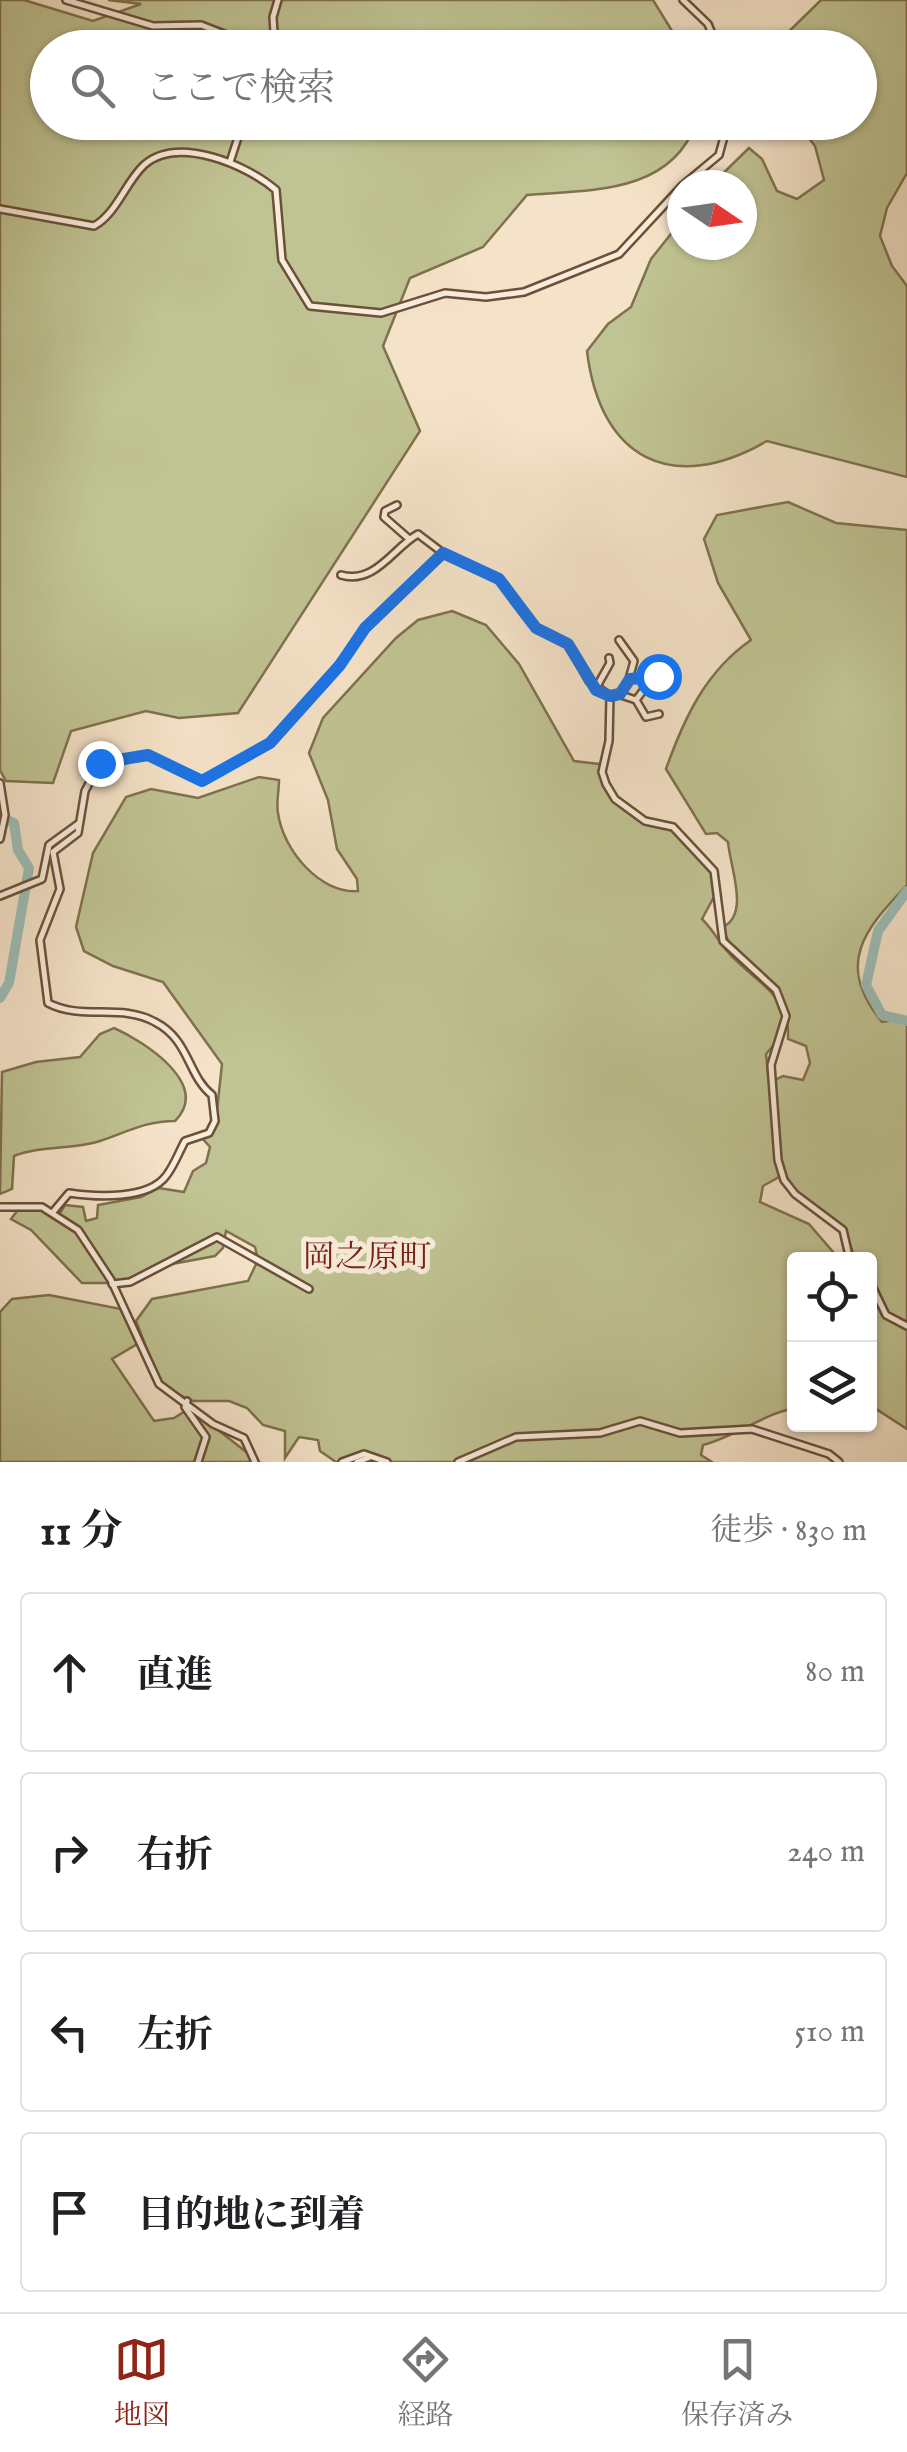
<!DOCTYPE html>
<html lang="ja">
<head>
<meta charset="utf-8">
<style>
  :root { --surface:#fff; --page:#f2f2f2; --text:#202124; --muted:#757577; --line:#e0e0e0; --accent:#8f2418 }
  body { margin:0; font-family:"IM FELL English","Noto Serif JP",serif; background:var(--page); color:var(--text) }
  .controls { position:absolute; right:30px; bottom:30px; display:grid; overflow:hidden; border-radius:10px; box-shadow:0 2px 8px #0004 }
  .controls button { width:90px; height:90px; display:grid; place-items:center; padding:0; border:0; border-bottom:2px solid var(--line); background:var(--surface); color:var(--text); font:50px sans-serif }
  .compass { position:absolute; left:667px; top:170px; width:90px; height:90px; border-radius:50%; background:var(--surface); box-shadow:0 2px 8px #0004; rotate:103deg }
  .stop { position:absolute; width:30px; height:30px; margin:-22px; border:8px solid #1a73e8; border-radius:50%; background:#fff }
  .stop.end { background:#1a73e8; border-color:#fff; box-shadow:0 2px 10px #0008 }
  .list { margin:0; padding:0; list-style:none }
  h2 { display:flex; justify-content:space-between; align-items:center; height:130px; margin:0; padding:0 40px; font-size:42px }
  h2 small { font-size:32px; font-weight:400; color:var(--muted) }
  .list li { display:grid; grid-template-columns:65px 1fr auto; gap:30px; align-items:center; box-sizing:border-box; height:160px; margin:0 20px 20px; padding:0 20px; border:2px solid var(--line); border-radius:10px }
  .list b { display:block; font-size:38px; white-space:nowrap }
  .list em { font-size:32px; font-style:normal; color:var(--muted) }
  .icon { flex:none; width:55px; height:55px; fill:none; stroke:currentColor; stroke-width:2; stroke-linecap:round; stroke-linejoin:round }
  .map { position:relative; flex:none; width:907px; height:1462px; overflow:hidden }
  .search { position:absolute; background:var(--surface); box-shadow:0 2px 8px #0004; left:30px; right:30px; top:30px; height:110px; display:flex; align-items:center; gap:25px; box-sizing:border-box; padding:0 35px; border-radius:55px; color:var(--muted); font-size:38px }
  .sheet { height:850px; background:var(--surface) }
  nav { display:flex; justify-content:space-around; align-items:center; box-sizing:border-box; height:140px; border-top:2px solid var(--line); background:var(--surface); font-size:28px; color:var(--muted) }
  nav a { display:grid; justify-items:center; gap:5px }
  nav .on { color:var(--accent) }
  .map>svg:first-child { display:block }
  .green { fill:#c0c393; stroke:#7f714d; stroke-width:2.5 }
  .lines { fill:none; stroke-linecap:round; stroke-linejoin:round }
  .river { stroke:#9cbeb7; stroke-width:10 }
  .minor-casing { stroke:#6c5038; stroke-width:10 }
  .minor { stroke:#f8eddc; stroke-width:5 }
  .route { stroke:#1a73e8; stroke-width:12 }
  .labels { text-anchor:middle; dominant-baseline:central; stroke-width:10; stroke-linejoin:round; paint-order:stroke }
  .quarter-label { font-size:32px; fill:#7a1f14; stroke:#f8eddc }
</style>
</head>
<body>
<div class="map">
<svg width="907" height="1462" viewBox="0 0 907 1462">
  <rect width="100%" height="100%" fill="#f5e3c9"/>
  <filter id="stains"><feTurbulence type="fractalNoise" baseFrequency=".002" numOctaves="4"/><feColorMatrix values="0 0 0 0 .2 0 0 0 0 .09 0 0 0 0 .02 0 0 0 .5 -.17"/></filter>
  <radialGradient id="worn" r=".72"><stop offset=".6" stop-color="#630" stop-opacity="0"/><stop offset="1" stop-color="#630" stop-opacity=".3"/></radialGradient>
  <g class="green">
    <path d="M0,0H24L93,21L141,4L108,0H653L682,47L48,48V122L696,123C671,194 590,190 527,195L483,247L410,278L383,346L420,431L238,713L179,718L146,711L71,731L53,783L6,781L0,770Z"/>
    <path d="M821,0H907V173L887,208L880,236L892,266L907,286V477L767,441C672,496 600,459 587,351L608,324L631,307L651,259L682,220V245H742V185H711L749,148L762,159L777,191L797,199L824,180L815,146L797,123L860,122V48L773,47Z"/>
    <path d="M788,502L836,523L907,530V885C865,929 834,964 882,1022L907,1018V1429L870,1405V1260L854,1259C844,1205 811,1219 788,1179C773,1152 777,1111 775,1080L783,1076L803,1080L810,1063L806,1046L788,1039C790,962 737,981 723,927C750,914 730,867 728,842L717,833L706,834L666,769C684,718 706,671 751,640L718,583L704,539L717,515Z"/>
    <path d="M452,611L486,625L519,664L574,761L599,764L613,801L639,820L675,831L711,873L716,893L702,919C713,930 718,940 727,951C755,985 813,1004 766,1054L779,1177L763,1186L760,1202L809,1224L834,1253L846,1259L794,1260V1408C762,1415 736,1436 703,1445L701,1455L712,1462H336L320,1451L318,1440L299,1437L285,1458V1431L263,1425L247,1408L229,1401H193L162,1388L136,1321L152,1299L248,1281L258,1260L255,1247L226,1231L223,1248L215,1256L161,1266L117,1283H82L31,1230L11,1219L21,1206L61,1212L65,1205L83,1207L86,1221L97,1218L98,1205L141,1197L159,1188L184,1192L193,1171L206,1163L210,1147L202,1138L215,1129L222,1064L163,982L113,966L84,951L76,927L93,853L126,797L151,789L198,798L259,777L279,780C279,791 276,803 278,813C283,850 320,894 358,891L357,879L337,849L328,800L309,753L323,718L396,638L418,620Z"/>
    <path d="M114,1028C143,1041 212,1084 175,1121C145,1121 127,1132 100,1141C73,1150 42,1145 14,1156L12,1189L0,1194L2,1072L36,1062L80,1057L100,1034Z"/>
    <polygon points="49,1295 121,1309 139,1343 112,1359 154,1421 174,1418 190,1408 259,1462 0,1462 0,1312 12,1299"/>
  </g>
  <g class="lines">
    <g class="river">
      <polyline points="0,817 14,823 18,850 29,868 9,983 0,998"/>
      <polyline points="907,891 878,931 866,985 882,1015 907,1021"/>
    </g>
    <defs>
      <g id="minor">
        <polyline points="66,0 153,26 201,25 260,48"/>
        <polyline points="683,0 708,24 718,48"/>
        <polyline points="275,48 273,17 278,0"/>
        <polyline points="230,162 243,122"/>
        <polyline points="683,185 719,155 728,122"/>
        <path d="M0,209L94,226C117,213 125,183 144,165C178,135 247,165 276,190L282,260L310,306L381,313L445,293L486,297L524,292L619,254L682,186"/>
        <polyline points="397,505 385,511 384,517 408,538"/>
        <path d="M341,575C375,585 394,547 418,534L443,553L499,579L536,628L568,644L589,681L610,696L609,741L602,772L606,784L615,799L645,821L673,827L714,871L723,941L776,990L786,1016L771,1065L778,1160L784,1180L795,1194L843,1230L850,1260"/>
        <polyline points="619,640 634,661 629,679"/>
        <polyline points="596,688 610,663 609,658"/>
        <polyline points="621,695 636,700 648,684"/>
        <polyline points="610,696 620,694 629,679 658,677"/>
        <polyline points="636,700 646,717 659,714"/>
        <polyline points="0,783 5,815 0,839"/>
        <polyline points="0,896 42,879 49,845 78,824"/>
        <polyline points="0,1207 42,1207 78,1230 111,1280 159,1384 213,1424 244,1438 255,1462"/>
        <path d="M53,1212L69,1193C96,1197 148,1200 166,1176C174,1166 179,1152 185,1141L209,1133L215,1121L212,1095C187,1075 190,1040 155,1022C121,1003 82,1021 48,1003L40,940L60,889L53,852L78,833L85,791L100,763L148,755L203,781L270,743L337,668L365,629L443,553"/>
        <polyline points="870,1282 886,1315 907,1326"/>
        <polyline points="112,1284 130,1282 217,1237 309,1289"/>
        <polyline points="187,1401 185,1407 206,1437 198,1462"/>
        <polyline points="342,1462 364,1454 387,1462"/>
        <polyline points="357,1462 370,1457"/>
        <polyline points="458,1462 516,1437 600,1433 640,1421 680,1433 752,1429 829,1454 839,1462"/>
      </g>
    </defs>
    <use href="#minor" class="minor-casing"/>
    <use href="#minor" class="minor"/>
  </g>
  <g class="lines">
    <polyline class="route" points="100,763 148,755 202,781 270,743 340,665 365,628 443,553 499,579 536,628 568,644 596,690 610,696 620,694 630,679 658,676"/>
  </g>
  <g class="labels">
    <g class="quarter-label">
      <text x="367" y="1258">岡之原町</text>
    </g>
  </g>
  <rect width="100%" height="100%" filter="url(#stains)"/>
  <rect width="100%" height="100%" fill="url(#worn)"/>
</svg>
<div class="controls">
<button><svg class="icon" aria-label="locate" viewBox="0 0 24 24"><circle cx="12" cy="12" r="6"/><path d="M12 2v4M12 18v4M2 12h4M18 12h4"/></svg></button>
<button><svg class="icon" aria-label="layers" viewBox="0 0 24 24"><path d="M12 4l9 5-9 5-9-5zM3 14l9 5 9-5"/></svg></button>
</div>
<svg class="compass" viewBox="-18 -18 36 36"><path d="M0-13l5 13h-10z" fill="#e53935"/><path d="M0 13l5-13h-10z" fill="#757577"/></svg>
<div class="stop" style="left:658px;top:676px"></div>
<div class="stop end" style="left:100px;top:763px"></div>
<div class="search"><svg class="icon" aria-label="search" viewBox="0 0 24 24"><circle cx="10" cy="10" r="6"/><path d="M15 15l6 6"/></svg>ここで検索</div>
</div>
<section class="sheet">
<h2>11 分<small>徒歩 · 830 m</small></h2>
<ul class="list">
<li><svg class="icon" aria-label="ahead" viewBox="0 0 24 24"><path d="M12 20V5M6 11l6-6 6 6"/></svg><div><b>直進</b></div><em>80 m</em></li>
<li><svg class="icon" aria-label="right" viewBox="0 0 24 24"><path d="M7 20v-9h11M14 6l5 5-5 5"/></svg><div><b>右折</b></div><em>240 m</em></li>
<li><svg class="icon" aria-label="left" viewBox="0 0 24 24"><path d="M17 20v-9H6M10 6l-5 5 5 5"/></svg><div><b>左折</b></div><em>510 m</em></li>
<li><svg class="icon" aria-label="arrive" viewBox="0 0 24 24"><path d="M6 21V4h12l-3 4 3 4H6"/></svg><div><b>目的地に到着</b></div></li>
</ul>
</section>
<nav>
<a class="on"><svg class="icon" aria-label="map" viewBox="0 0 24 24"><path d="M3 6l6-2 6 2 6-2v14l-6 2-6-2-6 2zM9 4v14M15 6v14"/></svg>地図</a>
<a><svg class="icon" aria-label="directions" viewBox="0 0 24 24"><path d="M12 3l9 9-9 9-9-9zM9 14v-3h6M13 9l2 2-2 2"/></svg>経路</a>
<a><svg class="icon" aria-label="saved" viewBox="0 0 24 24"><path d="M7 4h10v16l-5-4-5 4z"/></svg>保存済み</a>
</nav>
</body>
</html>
